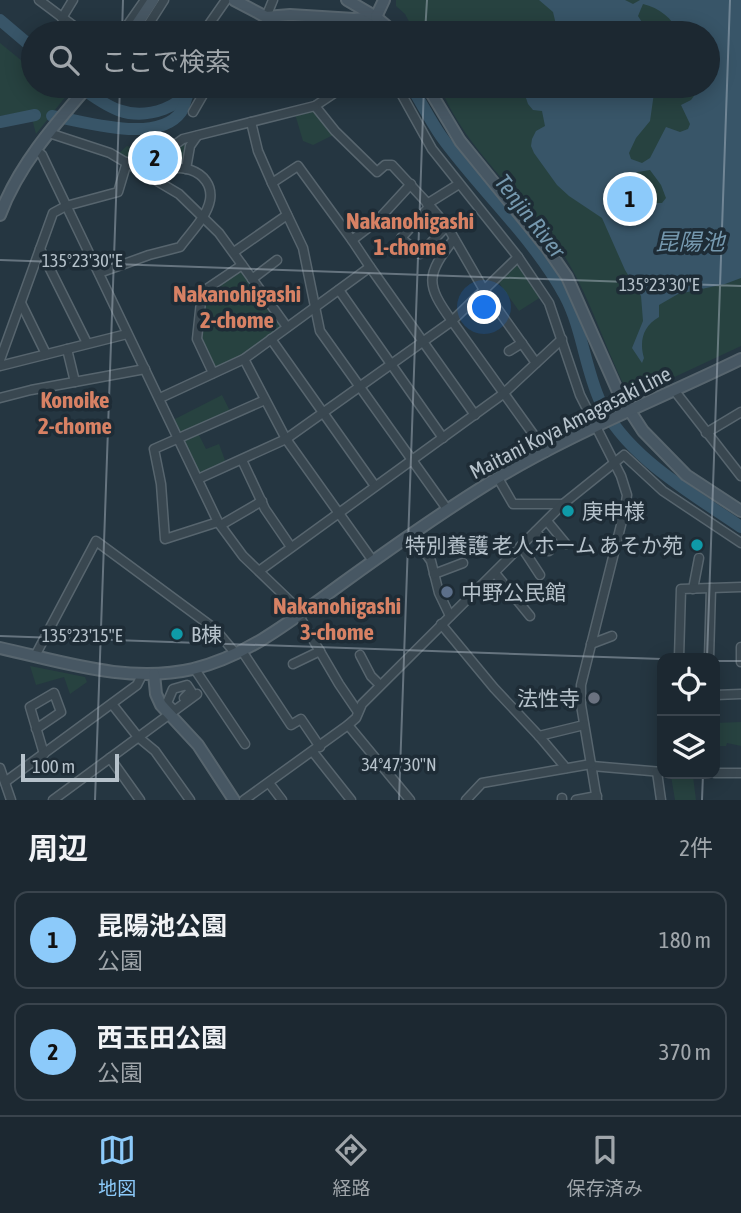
<!DOCTYPE html>
<html lang="ja">
<head>
<meta charset="utf-8">
<style>
  :root { --surface:#1c2831; --page:#253039; --text:#f1f3f6; --muted:#a0a6ab; --line:#3a444d; --accent:#8ccafa }
  body { margin:0; font-family:"Asap Condensed","Noto Sans JP",sans-serif; background:var(--page); color:var(--text) }
  .controls { position:absolute; right:21px; bottom:21px; display:grid; overflow:hidden; border-radius:14px; box-shadow:0 4px 18px #0003 }
  .controls button { width:63px; height:63px; display:grid; place-items:center; padding:0; border:0; border-bottom:2px solid var(--line); background:var(--surface); color:var(--text); font:35px sans-serif }
  .scale { position:absolute; left:21px; bottom:18px; width:98px; box-sizing:border-box; padding-left:7px; border:4px solid #b6c2cb; border-top:0; font-size:19px; line-height:24px; white-space:nowrap; color:#b6c2cb; -webkit-text-stroke:5px #1e2c36; paint-order:stroke }
  .you { position:absolute; left:485px; top:308px; width:24px; height:24px; margin:-18px; border:5px solid #fff; border-radius:50%; background:#1a73e8; box-shadow:0 0 0 10px #1a73e833 }
  .badge { display:grid; place-items:center; width:46px; height:46px; border-radius:50%; background:var(--accent); color:#111; font-size:23px; font-weight:700 }
  .pin { position:absolute; translate:-50% -50%; border:4px solid #fff; box-shadow:0 2px 7px #0006 }
  .list { margin:0; padding:0; list-style:none }
  h2 { display:flex; justify-content:space-between; align-items:center; height:91px; margin:0; padding:0 28px; font-size:30px }
  h2 small { font-size:23px; font-weight:400; color:var(--muted) }
  .list li { display:grid; grid-template-columns:46px 1fr auto; gap:21px; align-items:center; box-sizing:border-box; height:98px; margin:0 14px 14px; padding:0 14px; border:2px solid var(--line); border-radius:14px }
  .list b { display:block; font-size:26px; white-space:nowrap }
  .list p { margin:0; font-size:23px; white-space:nowrap; color:var(--muted) }
  .list em { font-size:23px; font-style:normal; color:var(--muted) }
  .icon { flex:none; width:38px; height:38px; fill:none; stroke:currentColor; stroke-width:2; stroke-linecap:round; stroke-linejoin:round }
  .map { position:relative; flex:none; width:741px; height:800px; overflow:hidden }
  .search { position:absolute; background:var(--surface); box-shadow:0 4px 18px #0003; left:21px; right:21px; top:21px; height:77px; display:flex; align-items:center; gap:18px; box-sizing:border-box; padding:0 24px; border-radius:38px; color:var(--muted); font-size:26px }
  .sheet { height:315px; background:var(--surface) }
  nav { display:flex; justify-content:space-around; align-items:center; box-sizing:border-box; height:98px; border-top:2px solid var(--line); background:var(--surface); font-size:19px; color:var(--muted) }
  nav a { display:grid; justify-items:center; gap:4px }
  nav .on { color:var(--accent) }
  .map>svg:first-child { display:block }
  .green { fill:#274240 }
  .water { fill:#385568; fill-rule:evenodd }
  .lines { fill:none; stroke-linecap:round; stroke-linejoin:round }
  .river { stroke:#385568; stroke-width:12 }
  .street-casing { stroke:#57656e; stroke-width:11 }
  .secondary-casing { stroke:#57656e; stroke-width:14 }
  .street { stroke:#394750; stroke-width:8 }
  .secondary { stroke:#475763; stroke-width:10 }
  .ticks { fill:none; stroke:#b6c2cb; stroke-width:2; stroke-opacity:0.45 }
  .culture-dot { fill:#0f9aa8; stroke:#1e2c36; stroke-width:2.5 }
  .service-dot { fill:#5c6f8a; stroke:#1e2c36; stroke-width:2.5 }
  .worship-dot { fill:#6b7280; stroke:#1e2c36; stroke-width:2.5 }
  .labels { text-anchor:middle; dominant-baseline:central; stroke-width:7; stroke-linejoin:round; paint-order:stroke }
  .street-label { font-size:21px; fill:#b6c2cb; stroke:#1e2c36 }
  .poi-label { font-size:21px; fill:#b6c2cb; stroke:#1e2c36; text-anchor:start }
  .water-label { font-size:23px; font-style:italic; fill:#7598ae; stroke:#1e2c36 }
  .neighbourhood-label { font-size:23px; font-weight:bold; fill:#d78164; stroke:#1e2c36 }
  .ticks-label { font-size:18px; text-anchor:middle; fill:#b6c2cb; stroke:#1e2c36; stroke-width:7; stroke-linejoin:round; paint-order:stroke }
</style>
</head>
<body>
<div class="map">
<svg width="741" height="800" viewBox="0 0 741 800">
  <rect width="100%" height="100%" fill="#253641"/>
  <g class="green">
    <path d="M396,0H741V346L636,395H629C602,343 587,284 551,236C514,187 463,145 440,86H708V33H415L405,14L396,6Z"/>
    <polygon points="0,43 33,70 33,86 53,86 66,96 36,134 30,111 0,116"/>
    <polygon points="313,108 333,135 313,145 303,141 295,114"/>
    <path d="M187,142L185,162L181,165L167,166L150,174L118,154L127,146C142,149 158,158 172,151C178,147 180,144 187,142Z"/>
    <polygon points="515,263 519,264 541,297 519,311 497,280"/>
    <polygon points="243,269 282,327 244,356 217,368 214,367 200,338 205,295"/>
    <polygon points="222,395 230,411 182,433 179,432 173,420"/>
    <polygon points="198,433 206,449 219,444 226,463 201,474 198,473 184,441 185,438"/>
    <polygon points="30,666 85,677 87,682 70,694 64,677 36,685"/>
    <polygon points="741,722 741,746 727,743 726,746 715,746 715,723"/>
    <polygon points="671,776 693,776 696,800 675,800"/>
  </g>
  <path class="water" d="M539,0H625L633,4L640,0H741V278L725,284L678,294L659,305V317C643,326 639,341 644,358L642,363L632,348L643,321L641,296L625,270L602,218L569,196L557,185L534,153L531,146L532,139L536,131L545,126L542,111L533,110L528,104L522,86H655L650,121L636,138L629,153L631,159L642,163L650,158L666,127L680,132L688,129L690,124L681,105L691,100L701,86H708V33H678C673,18 659,8 643,4L638,16L649,33H558L553,12ZM650,170L661,185L666,198L662,203H654L628,186V181L638,172Z"/>
  <g class="lines">
    <g class="river">
      <polyline points="0,20 33,48"/>
      <path d="M79,86C107,107 129,122 164,109C177,104 186,97 194,86"/>
      <path d="M411,86C421,102 430,120 441,136C479,189 534,238 565,296C582,328 585,368 600,401C625,456 693,494 741,527"/>
      <path d="M52,116C85,121 157,145 181,112C184,108 185,101 187,96"/>
      <polyline points="0,122 35,115"/>
    </g>
    <defs>
      <g id="street">
        <polyline points="39,0 83,33"/>
        <polyline points="266,17 273,0"/>
        <polyline points="62,18 73,0"/>
        <polyline points="122,33 145,0"/>
        <polyline points="143,33 164,0"/>
        <polyline points="203,33 226,0"/>
        <polyline points="345,86 315,106 335,131 377,172 385,165 392,165 430,206 401,238 420,254 447,226"/>
        <polyline points="397,86 432,149 518,257 549,303 580,395 621,476 627,495 625,509 581,685 581,705 597,800"/>
        <polyline points="193,112 208,86"/>
        <polyline points="251,122 258,151 272,183 298,166 352,240 377,221 411,184"/>
        <polyline points="49,133 110,153 179,194 219,233 287,327"/>
        <path d="M150,148C163,153 172,147 183,139L315,106"/>
        <polyline points="36,150 42,155 218,522 243,556 294,605 299,614"/>
        <polyline points="186,169 190,146 197,136"/>
        <polyline points="272,183 303,248 320,331 447,509"/>
        <polyline points="427,204 459,184"/>
        <polyline points="430,206 447,226 484,290 536,363"/>
        <path d="M454,239C426,275 425,284 452,321L518,257"/>
        <polyline points="352,240 370,267"/>
        <polyline points="40,249 87,343"/>
        <polyline points="234,252 287,215"/>
        <path d="M99,273L149,255L180,247C190,233 207,217 210,200C215,170 172,157 155,179"/>
        <polyline points="252,279 277,260"/>
        <polyline points="339,290 443,438"/>
        <polyline points="21,303 46,354"/>
        <polyline points="271,339 375,486"/>
        <polyline points="67,349 75,382"/>
        <polyline points="509,351 522,343"/>
        <polyline points="244,359 286,439 373,561"/>
        <polyline points="0,360 53,213 66,206 118,192 127,162"/>
        <polyline points="0,366 127,334"/>
        <polyline points="213,373 197,339 202,292 242,265"/>
        <polyline points="674,390 741,476"/>
        <polyline points="0,398 31,390 145,369"/>
        <polyline points="160,398 244,359 370,267 475,415"/>
        <polyline points="706,433 741,412"/>
        <polyline points="242,460 265,509 291,547"/>
        <polyline points="498,478 513,504 563,504"/>
        <polyline points="198,479 286,439 452,321 546,452"/>
        <polyline points="547,521 566,544"/>
        <polyline points="218,522 165,539 161,484 154,449 265,400"/>
        <polyline points="221,525 262,501"/>
        <polyline points="536,531 549,551"/>
        <polyline points="412,534 431,561 439,593 450,616"/>
        <polyline points="521,546 540,575"/>
        <polyline points="259,571 503,394 562,339"/>
        <polyline points="495,573 530,616"/>
        <polyline points="434,574 463,563"/>
        <polyline points="693,589 699,558"/>
        <polyline points="298,614 339,684 358,712"/>
        <polyline points="441,624 494,688 539,736 566,768"/>
        <polyline points="591,644 612,636"/>
        <polyline points="741,647 741,662"/>
        <polyline points="242,651 291,725 301,719 320,747"/>
        <polyline points="360,655 371,676 380,685"/>
        <polyline points="35,656 96,541 215,629 236,654"/>
        <polyline points="679,658 681,589 741,587"/>
        <polyline points="709,658 711,588"/>
        <polyline points="293,664 320,651"/>
        <polyline points="194,668 245,744"/>
        <polyline points="715,695 741,694"/>
        <polyline points="112,704 138,737 155,751 190,800"/>
        <polyline points="174,710 167,703 173,689 187,685 191,691 184,698"/>
        <polyline points="348,725 410,800"/>
        <polyline points="36,729 61,712 54,693 30,707 44,754"/>
        <polyline points="539,736 584,725"/>
        <polyline points="313,752 351,800"/>
        <polyline points="110,758 140,800"/>
        <polyline points="592,766 662,772"/>
        <polyline points="0,768 11,800"/>
        <polyline points="657,772 661,800"/>
        <polyline points="715,773 741,773"/>
        <polyline points="5,782 137,685 142,675"/>
        <polyline points="269,783 282,800"/>
        <polyline points="562,798 562,800"/>
        <polyline points="53,800 197,694"/>
        <polyline points="244,800 348,725 356,718 362,704 563,504 624,455 663,491 741,543"/>
        <polyline points="466,800 482,783 591,764"/>
        <polyline points="576,800 597,796"/>
      </g>
      <g id="secondary">
        <polyline points="234,0 266,17 290,15 354,19 376,17"/>
        <polyline points="347,0 376,17 395,33"/>
        <polyline points="376,17 384,0"/>
        <polyline points="131,33 153,0"/>
        <polyline points="427,86 460,141 547,248 567,277 619,394 643,431 686,475 741,511"/>
        <path d="M0,215C18,166 55,124 88,86"/>
        <path d="M0,648C64,662 128,684 193,669C251,655 297,616 344,582C391,548 439,514 489,483C568,434 657,400 741,359"/>
        <polyline points="154,674 156,694 161,705 198,745 234,800"/>
      </g>
    </defs>
    <use href="#street" class="street-casing"/>
    <use href="#secondary" class="secondary-casing"/>
    <use href="#street" class="street"/>
    <use href="#secondary" class="secondary"/>
  </g>
  <path class="ticks" d="M122,33L123,0M425,33L427,0M0,260L741,286M0,636L662,659M707,658L730,0M715,661H741M95,800L120,86M399,800L424,86M702,800L703,774"/>
  <g class="culture-dot">
    <circle cx="568" cy="511" r="7"/>
    <circle cx="697" cy="545" r="7"/>
    <circle cx="177" cy="634" r="7"/>
  </g>
  <circle class="service-dot" cx="447" cy="592" r="7"/>
  <circle class="worship-dot" cx="594" cy="698" r="7"/>
  <g class="labels">
    <g class="street-label">
      <text transform="translate(570 422) rotate(-27)">Maitani Koya Amagasaki Line</text>
    </g>
    <g class="poi-label">
      <text x="582" y="511">庚申様</text>
      <text x="683" y="545" text-anchor="end">特別養護 老人ホーム あそか苑</text>
      <text x="461" y="592">中野公民館</text>
      <text x="191" y="634">B棟</text>
      <text x="580" y="698" text-anchor="end">法性寺</text>
    </g>
    <g class="water-label">
      <text transform="translate(530 216) rotate(52)">Tenjin River</text>
      <text x="690" y="242">昆陽池</text>
    </g>
    <g class="neighbourhood-label">
      <text x="410" y="221">Nakanohigashi<tspan x="410" dy="26">1-chome</tspan></text>
      <text x="237" y="294">Nakanohigashi<tspan x="237" dy="26">2-chome</tspan></text>
      <text x="75" y="400">Konoike<tspan x="75" dy="26">2-chome</tspan></text>
      <text x="337" y="606">Nakanohigashi<tspan x="337" dy="26">3-chome</tspan></text>
    </g>
  </g>
  <g class="ticks-label">
    <text x="82" y="267">135°23'30"E</text>
    <text x="659" y="291">135°23'30"E</text>
    <text x="82" y="642">135°23'15"E</text>
    <text x="399" y="771">34°47'30"N</text>
  </g>
</svg>
<div class="controls">
<button><svg class="icon" aria-label="locate" viewBox="0 0 24 24"><circle cx="12" cy="12" r="6"/><path d="M12 2v4M12 18v4M2 12h4M18 12h4"/></svg></button>
<button><svg class="icon" aria-label="layers" viewBox="0 0 24 24"><path d="M12 4l9 5-9 5-9-5zM3 14l9 5 9-5"/></svg></button>
</div>
<div class="scale">100 m</div>
<div class="you"></div>
<div class="pin badge" style="left:630px;top:199px">1</div>
<div class="pin badge" style="left:155px;top:158px">2</div>
<div class="search"><svg class="icon" aria-label="search" viewBox="0 0 24 24"><circle cx="10" cy="10" r="6"/><path d="M15 15l6 6"/></svg>ここで検索</div>
</div>
<section class="sheet">
<h2>周辺<small>2件</small></h2>
<ul class="list">
<li><span class="badge">1</span><div><b>昆陽池公園</b><p>公園</p></div><em>180 m</em></li>
<li><span class="badge">2</span><div><b>西玉田公園</b><p>公園</p></div><em>370 m</em></li>
</ul>
</section>
<nav>
<a class="on"><svg class="icon" aria-label="map" viewBox="0 0 24 24"><path d="M3 6l6-2 6 2 6-2v14l-6 2-6-2-6 2zM9 4v14M15 6v14"/></svg>地図</a>
<a><svg class="icon" aria-label="directions" viewBox="0 0 24 24"><path d="M12 3l9 9-9 9-9-9zM9 14v-3h6M13 9l2 2-2 2"/></svg>経路</a>
<a><svg class="icon" aria-label="saved" viewBox="0 0 24 24"><path d="M7 4h10v16l-5-4-5 4z"/></svg>保存済み</a>
</nav>
</body>
</html>
